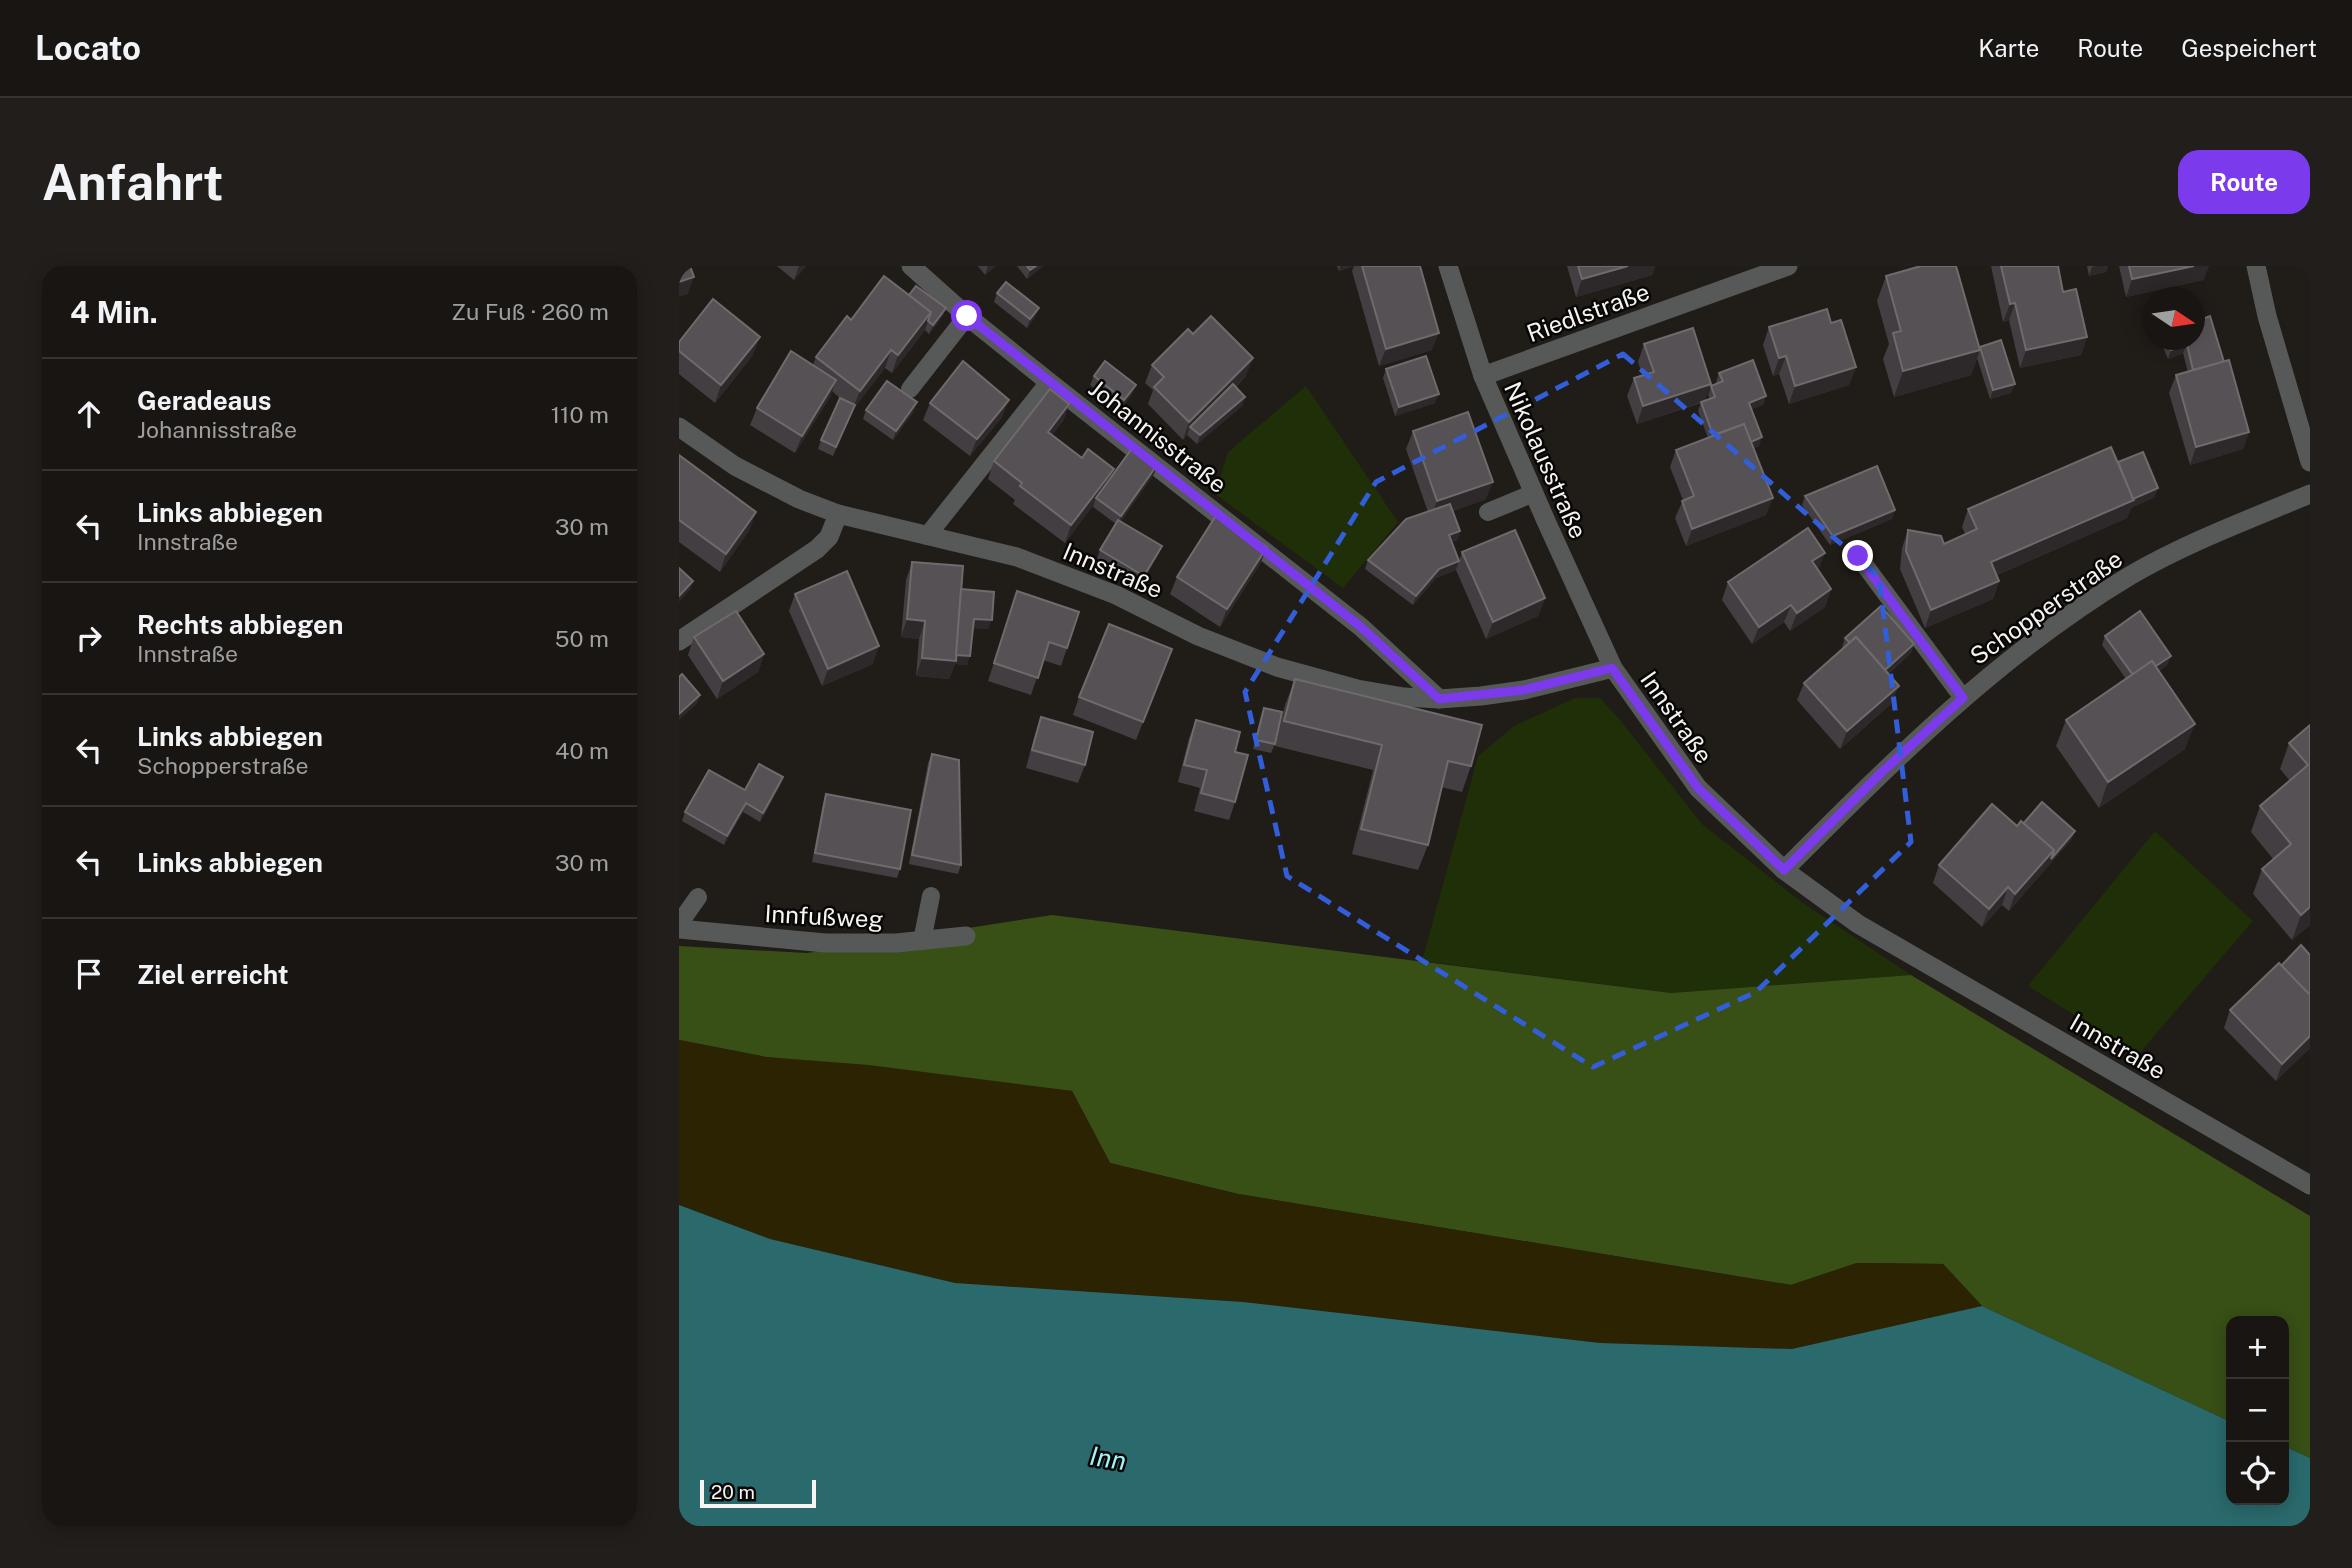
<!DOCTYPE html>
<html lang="de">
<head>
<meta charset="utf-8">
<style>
  :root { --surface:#181512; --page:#211e1b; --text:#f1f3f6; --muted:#9f9f9f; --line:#363432; --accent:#7c3aed }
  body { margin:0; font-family:"Public Sans",sans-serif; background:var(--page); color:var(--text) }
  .controls { position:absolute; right:21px; bottom:21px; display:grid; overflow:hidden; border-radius:14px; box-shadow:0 4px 18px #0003 }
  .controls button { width:63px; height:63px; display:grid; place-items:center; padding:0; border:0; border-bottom:2px solid var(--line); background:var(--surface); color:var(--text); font:35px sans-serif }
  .compass { position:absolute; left:1463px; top:21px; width:63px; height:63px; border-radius:50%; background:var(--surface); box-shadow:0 4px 18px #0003; rotate:103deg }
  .scale { position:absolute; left:21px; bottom:18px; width:116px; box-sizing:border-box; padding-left:7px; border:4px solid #f6f3f0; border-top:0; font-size:19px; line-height:24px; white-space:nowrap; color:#f6f3f0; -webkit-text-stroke:5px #080706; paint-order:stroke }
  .stop { position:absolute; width:21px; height:21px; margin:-16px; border:5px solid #7c3aed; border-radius:50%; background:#fff }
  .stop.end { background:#7c3aed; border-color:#fff; box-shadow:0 2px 7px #0008 }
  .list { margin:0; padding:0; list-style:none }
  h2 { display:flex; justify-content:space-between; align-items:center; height:91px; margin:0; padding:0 28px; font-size:30px }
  h2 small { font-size:23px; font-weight:400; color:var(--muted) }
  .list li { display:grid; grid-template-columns:46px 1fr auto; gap:21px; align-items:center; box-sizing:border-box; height:112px; padding:0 28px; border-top:2px solid var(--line) }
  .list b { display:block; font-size:26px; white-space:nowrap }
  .list p { margin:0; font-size:23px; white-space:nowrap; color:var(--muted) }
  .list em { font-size:23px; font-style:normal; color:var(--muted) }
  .icon { flex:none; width:38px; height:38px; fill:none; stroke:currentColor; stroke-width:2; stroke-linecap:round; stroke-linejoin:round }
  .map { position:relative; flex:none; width:1631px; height:1260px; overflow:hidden; border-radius:21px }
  header { display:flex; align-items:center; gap:42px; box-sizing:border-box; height:98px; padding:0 35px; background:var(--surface); border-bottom:2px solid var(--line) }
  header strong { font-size:33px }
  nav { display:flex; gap:38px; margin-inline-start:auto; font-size:24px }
  .intro { display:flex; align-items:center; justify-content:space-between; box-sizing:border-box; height:168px; padding:0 42px }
  h1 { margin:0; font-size:49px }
  .button { padding:18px 32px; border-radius:21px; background:var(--accent); color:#fff; font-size:24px; font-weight:700 }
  main { display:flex; gap:42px; padding:0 42px }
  aside { flex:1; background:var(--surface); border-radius:21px; box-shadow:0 4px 18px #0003 }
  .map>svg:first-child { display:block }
  .green { fill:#1f2f08 }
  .forest { fill:#384f16 }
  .sand { fill:#2c2303 }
  .water { fill:#2a6a6d }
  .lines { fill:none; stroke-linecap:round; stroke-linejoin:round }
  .service { stroke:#565958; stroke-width:18 }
  .minor { stroke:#565958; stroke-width:19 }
  .wall { fill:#433e41 }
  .shaded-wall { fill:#2d2829 }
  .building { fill:#565154; stroke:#6f6a6c; stroke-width:2 }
  .route { stroke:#7c3aed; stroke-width:9 }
  .marked { fill:none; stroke:#335eda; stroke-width:5; stroke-dasharray:14 9; stroke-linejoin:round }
  .labels { text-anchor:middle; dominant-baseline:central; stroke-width:5; stroke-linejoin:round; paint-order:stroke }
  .street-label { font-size:24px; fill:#f6f3f0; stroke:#080706 }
  .water-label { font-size:26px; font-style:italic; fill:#a0f5f9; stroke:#080706 }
</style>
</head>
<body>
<header>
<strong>Locato</strong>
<nav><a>Karte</a><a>Route</a><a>Gespeichert</a></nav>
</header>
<div class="intro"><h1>Anfahrt</h1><a class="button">Route</a></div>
<main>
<aside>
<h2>4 Min.<small>Zu Fuß · 260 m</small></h2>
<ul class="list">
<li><svg class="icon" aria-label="ahead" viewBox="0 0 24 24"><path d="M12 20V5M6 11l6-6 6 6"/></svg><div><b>Geradeaus</b><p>Johannisstraße</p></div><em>110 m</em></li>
<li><svg class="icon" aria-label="left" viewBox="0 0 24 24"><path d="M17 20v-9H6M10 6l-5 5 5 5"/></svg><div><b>Links abbiegen</b><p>Innstraße</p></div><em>30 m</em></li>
<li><svg class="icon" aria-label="right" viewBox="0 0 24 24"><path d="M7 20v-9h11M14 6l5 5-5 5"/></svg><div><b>Rechts abbiegen</b><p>Innstraße</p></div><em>50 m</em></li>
<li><svg class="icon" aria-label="left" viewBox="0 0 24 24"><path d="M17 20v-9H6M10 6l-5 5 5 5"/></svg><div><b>Links abbiegen</b><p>Schopperstraße</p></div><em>40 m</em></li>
<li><svg class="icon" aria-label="left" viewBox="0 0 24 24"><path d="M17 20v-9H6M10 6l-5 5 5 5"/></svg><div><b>Links abbiegen</b></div><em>30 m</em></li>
<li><svg class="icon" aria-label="arrive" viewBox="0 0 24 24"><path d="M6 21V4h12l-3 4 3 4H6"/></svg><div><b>Ziel erreicht</b></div></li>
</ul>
</aside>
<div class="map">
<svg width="1631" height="1260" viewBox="0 0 1631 1260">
  <rect width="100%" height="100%" fill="#201c18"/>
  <g class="green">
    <polygon points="627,120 719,256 664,322 536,228 549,186"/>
    <polygon points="896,432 921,432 941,454 1023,558 1124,637 1232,709 992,727 743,695 799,490 835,460"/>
    <polygon points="1476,565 1574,655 1459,789 1349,720"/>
  </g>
  <polygon class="forest" points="373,649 992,727 1232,709 1631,950 1631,1192 1605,1180 1605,1055 1552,1055 1552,1156 1303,1040 1264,998 1178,997 1112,1019 559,928 431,897 393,825 87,791 0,774 0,680 128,687"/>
  <polygon class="sand" points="0,774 87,791 190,799 393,825 431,897 559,928 1112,1019 1178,997 1264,998 1303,1040 1113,1083 921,1077 564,1036 276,1017 91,973 0,939"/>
  <polygon class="water" points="0,939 91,973 276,1017 564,1036 921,1077 1113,1083 1303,1040 1552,1156 1552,1234 1605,1234 1605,1180 1631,1192 1631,1260 0,1260"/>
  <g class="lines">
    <g class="service">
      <polyline points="231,123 288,50"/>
      <polyline points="809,246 855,227"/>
      <polyline points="248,270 370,116"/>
      <polyline points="1179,290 1284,432"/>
      <polyline points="0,658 19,631"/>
      <polyline points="243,675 252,630"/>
    </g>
    <g class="minor">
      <polyline points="232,0 288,50 370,116 682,361 760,433"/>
      <polyline points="769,0 804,110 867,255 934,402 1019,522 1105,604 1179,658 1631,919"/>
      <polyline points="1577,0 1588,50 1631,196"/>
      <polyline points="804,110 1109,0"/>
      <polyline points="0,161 56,200 120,233 159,248 338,291 437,329 519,370 598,401 678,423 725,431 760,433 802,430 845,424 934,402"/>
      <polyline points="0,375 138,283 150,271 159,248"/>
      <path d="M1105,604C1213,496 1320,388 1452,309C1509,276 1571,253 1631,228"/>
      <polyline points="0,663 146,677 217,677 287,670"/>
    </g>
  </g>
  <g class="wall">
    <polygon points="98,0 127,0 115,14"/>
    <polygon points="299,0 317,0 306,9"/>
    <polygon points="338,0 364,0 348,13"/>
    <polygon points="658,0 741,0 753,84 700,100 673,5 675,0 660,5"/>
    <polygon points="888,0 976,0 973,9 897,31"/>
    <polygon points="1312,0 1379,0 1384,26 1408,71 1402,89 1341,102 1330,54 1324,56"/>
    <polygon points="1408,0 1429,0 1427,6 1410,10"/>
    <polygon points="1440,0 1530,0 1524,14 1447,31"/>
    <polygon points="1207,10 1300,82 1336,118 1332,127 1311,133 1298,92 1292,109 1215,131 1204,93 1210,78 1198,35"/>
    <polygon points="318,27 356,51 348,62 315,36"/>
    <polygon points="230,29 267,42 263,51 250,68 246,64 213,107 206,102 175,142 154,190 139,183 142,174 163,134 153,125 151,131 116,187 71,159 78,142 134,99 137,91 172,54"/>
    <polygon points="1152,57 1177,101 1170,119 1110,138 1100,108 1094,110 1084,79 1090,61"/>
    <polygon points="514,68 567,110 557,121 566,131 563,140 518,178 508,169 504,174 469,138 474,124 466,117 473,99"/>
    <polygon points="1481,74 1516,74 1545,96 1570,166 1564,183 1511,199 1490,127 1497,109 1509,106 1504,87 1489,93"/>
    <polygon points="0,76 74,89 36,137 0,108"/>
    <polygon points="965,78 1026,135 1031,133 1029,129 1032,120 1038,117 1037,116 1040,107 1087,130 1084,139 1072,143 1080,180 1075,182 1087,249 1007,280 996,252 1004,234 991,201 997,184 1029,172 1019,145 1022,137 958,158 948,130 955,112 963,109 959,96"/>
    <polygon points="707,103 756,137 716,150 704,112"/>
    <polygon points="415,110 453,128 442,143 411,119"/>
    <polygon points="251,137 323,151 291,190 244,154"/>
    <polygon points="390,138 384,155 373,169 403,192 432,211 478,199 475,208 442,255 479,289 461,319 418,293 421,284 437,258 414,241 415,238 386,277 334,238 336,234 309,213 315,195"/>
    <polygon points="187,144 235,145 214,174 184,153"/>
    <polygon points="734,165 807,233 774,245 781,265 778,274 772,276 780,295 783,286 866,332 859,350 807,373 777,304 757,312 734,339 686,303 689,294 749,246 727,183"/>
    <polygon points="0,189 71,263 41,306 0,276"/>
    <polygon points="1439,196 1476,231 1452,242 1448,252 1318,309 1320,315 1314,333 1246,362 1221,303 1223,282 1229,264 1265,278 1286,268 1283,261 1289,243"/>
    <polygon points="1126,230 1216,244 1213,253 1151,279 1123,239"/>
    <polygon points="588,281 581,298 541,361 491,328 498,311"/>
    <polygon points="233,296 282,323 309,363 294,362 288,399 276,398 270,413 237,410 240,373 222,371 227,314"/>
    <polygon points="1049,316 1152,323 1146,341 1111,365 1105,356 1073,378 1043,334"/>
    <polygon points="338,325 388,382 382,400 364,394 352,429 309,415"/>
    <polygon points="116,328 194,398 143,420 110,345"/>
    <polygon points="1426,370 1492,390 1488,399 1480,405 1506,483 1420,542 1377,480 1387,454 1447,413 1423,379"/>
    <polygon points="15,371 85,388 79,406 38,433 9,389"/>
    <polygon points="1166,372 1235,378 1232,387 1209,408 1213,437 1161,483 1118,434 1125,417 1164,382 1163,381"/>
    <polygon points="493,383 457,474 394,449 400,431"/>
    <polygon points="616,413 792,500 783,526 762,521 749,579 739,604 673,588 694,504 596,480 606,439"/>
    <polygon points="585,442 596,478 592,487 574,483 582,451"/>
    <polygon points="362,451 406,499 399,517 347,502 356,468"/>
    <polygon points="517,454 556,486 556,536 550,554 515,545 521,522 499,516 510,472"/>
    <polygon points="1631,459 1631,659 1613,674 1574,628 1583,603 1594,593 1572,566 1581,540 1611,515 1601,503 1610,477"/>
    <polygon points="253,488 282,599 279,608 230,598 249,497"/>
    <polygon points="101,520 81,556 64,546 45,579 3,555 6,546 66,524"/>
    <polygon points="147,528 221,603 218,612 133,596 144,537"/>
    <polygon points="1344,558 1396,565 1392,574 1330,645 1323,639 1303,661 1254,617 1260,599"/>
    <polygon points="1631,689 1631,782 1597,815 1545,762 1551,744 1602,700"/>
  </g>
  <g class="shaded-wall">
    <polygon points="120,0 127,0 115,14"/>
    <polygon points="309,0 317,0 306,9"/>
    <polygon points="357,0 364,0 348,13 351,4"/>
    <polygon points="661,0 675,0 660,5"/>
    <polygon points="949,0 976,0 973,9 897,31 903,13"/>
    <polygon points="1417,0 1429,0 1427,6 1410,10 1413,1"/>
    <polygon points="1515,0 1530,0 1524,14 1447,31 1453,13"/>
    <polygon points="15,11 9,28 0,31 0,16"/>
    <polygon points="1336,37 1330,54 1324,56 1331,38"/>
    <polygon points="267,42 263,51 250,68 254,59"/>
    <polygon points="360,42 356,51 348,62 351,53"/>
    <polygon points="252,46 246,64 213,107 219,89"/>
    <polygon points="760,67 753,84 700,100 707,83"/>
    <polygon points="81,71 74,89 36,137 42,119"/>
    <polygon points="1408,71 1402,89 1341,102 1347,84"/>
    <polygon points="1508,78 1504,87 1489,93 1492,84"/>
    <polygon points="212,84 206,102 175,142 154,190 181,125"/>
    <polygon points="1301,84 1292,109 1215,131 1224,105"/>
    <polygon points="1107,90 1100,108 1094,110 1100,92"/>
    <polygon points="574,92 567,110 514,163 511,161 508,169 504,174 510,156"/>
    <polygon points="1177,101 1170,119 1110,138 1116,120"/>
    <polygon points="157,114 151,131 116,187 123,170"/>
    <polygon points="1032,118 1026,135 958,158 964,140"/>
    <polygon points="1336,118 1332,127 1311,133 1314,124"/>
    <polygon points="457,119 453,128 442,143 445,134"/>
    <polygon points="760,128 756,137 716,150 720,141"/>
    <polygon points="1087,130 1084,139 1066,146 1070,137"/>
    <polygon points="566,131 563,140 518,178 521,169"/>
    <polygon points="330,134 323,151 291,190 298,173"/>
    <polygon points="238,136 235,145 214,174 217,165"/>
    <polygon points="390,138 384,155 362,183 369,166"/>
    <polygon points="1570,166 1564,183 1511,199 1517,181"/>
    <polygon points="1083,171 1080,180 1064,187 1067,178"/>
    <polygon points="478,199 475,208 439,259 442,250"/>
    <polygon points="435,203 429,220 417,232 415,238 386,277 392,259"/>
    <polygon points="814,216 807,233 751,253 758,235"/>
    <polygon points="1479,222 1476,231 1452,242 1448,252 1306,314 1312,296"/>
    <polygon points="1094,232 1087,249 1007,280 1013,263"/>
    <polygon points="1216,244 1213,253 1151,279 1154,270"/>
    <polygon points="77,246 71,263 41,306 47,288"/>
    <polygon points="781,265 778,274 766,278 770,269"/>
    <polygon points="483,280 479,289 461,319 465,310"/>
    <polygon points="588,281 581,298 541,361 548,343"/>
    <polygon points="1146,287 1139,305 1133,295"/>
    <polygon points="780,295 777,304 757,312 734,339 737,330 760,303"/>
    <polygon points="14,315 11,324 0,336 0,330"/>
    <polygon points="1320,315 1314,333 1246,362 1252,344"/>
    <polygon points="1152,323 1146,341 1111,365 1118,347"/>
    <polygon points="866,332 859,350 807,373 814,356"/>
    <polygon points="1112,339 1105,356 1073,378 1080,361"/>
    <polygon points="228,353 246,355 240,373 222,371"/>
    <polygon points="295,353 313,354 309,363 291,362"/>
    <polygon points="1235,378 1232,387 1197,418 1200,409"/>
    <polygon points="200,380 194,398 143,420 149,403"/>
    <polygon points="85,388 79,406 38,433 44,415"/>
    <polygon points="274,389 291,390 288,399 276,398 270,413 237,410 243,392"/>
    <polygon points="1492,390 1488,399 1454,423 1457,414"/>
    <polygon points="1220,420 1213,437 1161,483 1168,465"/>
    <polygon points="21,429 18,438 0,454 0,448"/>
    <polygon points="1516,458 1506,483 1420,542 1429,516"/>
    <polygon points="104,511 101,520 81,556 84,547"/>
    <polygon points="67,537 64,546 45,579 48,570"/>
    <polygon points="1396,565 1392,574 1330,645 1336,628 1375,584"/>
    <polygon points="1329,621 1323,639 1303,661 1310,643"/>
    <polygon points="1631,641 1631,659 1613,674 1622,649"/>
    <polygon points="1631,770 1631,782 1597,815 1603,798"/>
  </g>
  <g class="building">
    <polygon points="0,0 11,0 15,11 0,16"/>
    <polygon points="348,0 357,0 351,4"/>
    <polygon points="683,0 741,0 760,67 707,83"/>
    <polygon points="899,0 949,0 903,13"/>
    <polygon points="1242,0 1277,0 1301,84 1224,105 1214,67 1222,65 1207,10"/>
    <polygon points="1322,0 1379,0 1384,26 1397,23 1408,71 1347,84 1336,37 1331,38"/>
    <polygon points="1450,0 1515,0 1453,13"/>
    <polygon points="205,10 252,46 219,89 212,84 181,125 137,91 168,50 172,54"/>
    <polygon points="327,16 360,42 351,53 318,27"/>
    <polygon points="237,20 267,42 254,59 249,55 252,46 230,29"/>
    <polygon points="34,33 81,71 42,119 0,85 0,76"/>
    <polygon points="1148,43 1152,57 1162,54 1177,101 1116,120 1107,90 1100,92 1090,61"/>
    <polygon points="532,50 574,92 510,156 475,121 485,111 473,99 509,63 514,68"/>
    <polygon points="1531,50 1545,96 1514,104 1508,78 1492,84 1488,74 1516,74 1516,56"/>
    <polygon points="1014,62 1032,118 964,140 955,112 975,106 965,78"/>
    <polygon points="1322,74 1336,118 1314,124 1301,81"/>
    <polygon points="112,85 157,114 123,170 78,142"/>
    <polygon points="747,90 760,128 720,141 707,103"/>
    <polygon points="1074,94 1087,130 1070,137 1083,171 1072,176 1065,158 1034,169 1022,136 1036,131 1032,120 1044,115 1040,107"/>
    <polygon points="1550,94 1570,166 1517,181 1497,109"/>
    <polygon points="284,95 330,134 298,173 251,137"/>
    <polygon points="426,95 457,119 445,134 415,110"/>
    <polygon points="208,115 238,136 217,165 187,144"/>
    <polygon points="554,118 566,131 521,169 511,161"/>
    <polygon points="371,123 390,138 369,166 403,192 409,183 435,203 392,259 341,220 343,217 315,195"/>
    <polygon points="161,132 176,139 157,181 142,174"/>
    <polygon points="789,146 814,216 758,235 734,165"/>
    <polygon points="1065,158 1094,232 1013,263 1003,235 1015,230 997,184"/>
    <polygon points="454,181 478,199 442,250 417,232"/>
    <polygon points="1432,181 1455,234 1312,296 1320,315 1252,344 1227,285 1229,264 1262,270 1265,278 1298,263 1289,243"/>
    <polygon points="1464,186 1479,222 1454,233 1439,196"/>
    <polygon points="0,189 77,246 47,288 0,254"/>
    <polygon points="1198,200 1216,244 1154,270 1126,230"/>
    <polygon points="771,238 781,265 770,269 780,295 760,303 737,330 689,294 727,253"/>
    <polygon points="538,248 588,281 548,343 498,311"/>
    <polygon points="439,254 483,280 465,310 421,284"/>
    <polygon points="1129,262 1146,287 1133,295 1152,323 1118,347 1112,339 1080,361 1049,316"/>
    <polygon points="836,264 866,332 814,356 783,286"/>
    <polygon points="233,296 284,300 277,395 243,392 246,355 228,353"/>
    <polygon points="0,302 14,315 0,330"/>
    <polygon points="168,305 200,380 149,403 116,328"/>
    <polygon points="282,323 315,326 313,354 295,353 291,390 277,389"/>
    <polygon points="338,325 400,346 388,382 370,376 359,412 315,397"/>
    <polygon points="1202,340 1235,378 1206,404 1177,371 1171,377 1166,372"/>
    <polygon points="57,345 85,388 44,415 15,371"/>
    <polygon points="1461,345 1492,390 1477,400 1473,395 1454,409 1426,370"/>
    <polygon points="430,358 493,383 464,456 400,431"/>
    <polygon points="1177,371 1220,420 1168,465 1125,417"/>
    <polygon points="1473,395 1516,458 1429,516 1387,454"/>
    <polygon points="3,408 21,429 0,448 0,411"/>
    <polygon points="616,413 803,459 792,500 769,495 749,579 682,563 703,479 605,455"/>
    <polygon points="585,442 603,446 596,478 577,474"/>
    <polygon points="362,451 414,466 406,499 353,484"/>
    <polygon points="517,454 561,466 556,486 569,489 556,536 522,527 528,504 505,499"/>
    <polygon points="1631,459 1631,641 1622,649 1583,603 1612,578 1581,540 1629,499 1610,477"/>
    <polygon points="253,488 280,494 282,599 233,589"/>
    <polygon points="80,498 104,511 84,547 67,537 48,570 6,546 30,504 66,524"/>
    <polygon points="147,528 232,544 221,603 136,587"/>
    <polygon points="1363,536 1396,565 1372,593 1375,584 1344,558"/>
    <polygon points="1313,538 1338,560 1342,555 1375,584 1336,628 1329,621 1310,643 1260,599"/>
    <polygon points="1622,679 1631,689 1631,729 1602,700"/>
    <polygon points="1600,697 1631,729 1631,770 1603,798 1551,744"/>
  </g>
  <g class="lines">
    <polyline class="route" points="288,50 682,361 760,433 845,424 933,402 1019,522 1105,604 1203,506 1284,432 1179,290"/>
  </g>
  <path class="marked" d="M944,88L1200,311L1232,576L1077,726L914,801L608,610L566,426L697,216Z"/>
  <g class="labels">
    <g class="street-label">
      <text transform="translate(909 46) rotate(-20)">Riedlstraße</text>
      <text transform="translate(479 170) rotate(38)">Johannisstraße</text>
      <text transform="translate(867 194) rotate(66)">Nikolausstraße</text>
      <text transform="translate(434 304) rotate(23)">Innstraße</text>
      <text transform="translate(1367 341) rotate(-35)">Schopperstraße</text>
      <text transform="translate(998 451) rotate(55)">Innstraße</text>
      <text transform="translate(145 650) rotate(3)">Innfußweg</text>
      <text transform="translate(1439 780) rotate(30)">Innstraße</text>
    </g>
    <g class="water-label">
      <text transform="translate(429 1192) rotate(9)">Inn</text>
    </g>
  </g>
</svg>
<div class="controls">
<button>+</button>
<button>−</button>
<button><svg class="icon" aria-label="locate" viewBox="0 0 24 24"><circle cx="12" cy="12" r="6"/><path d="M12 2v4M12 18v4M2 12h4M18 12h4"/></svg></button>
</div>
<svg class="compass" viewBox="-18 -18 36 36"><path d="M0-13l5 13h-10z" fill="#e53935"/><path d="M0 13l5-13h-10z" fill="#9f9f9f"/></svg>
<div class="scale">20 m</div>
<div class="stop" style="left:288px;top:50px"></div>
<div class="stop end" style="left:1179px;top:290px"></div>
</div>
</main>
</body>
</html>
